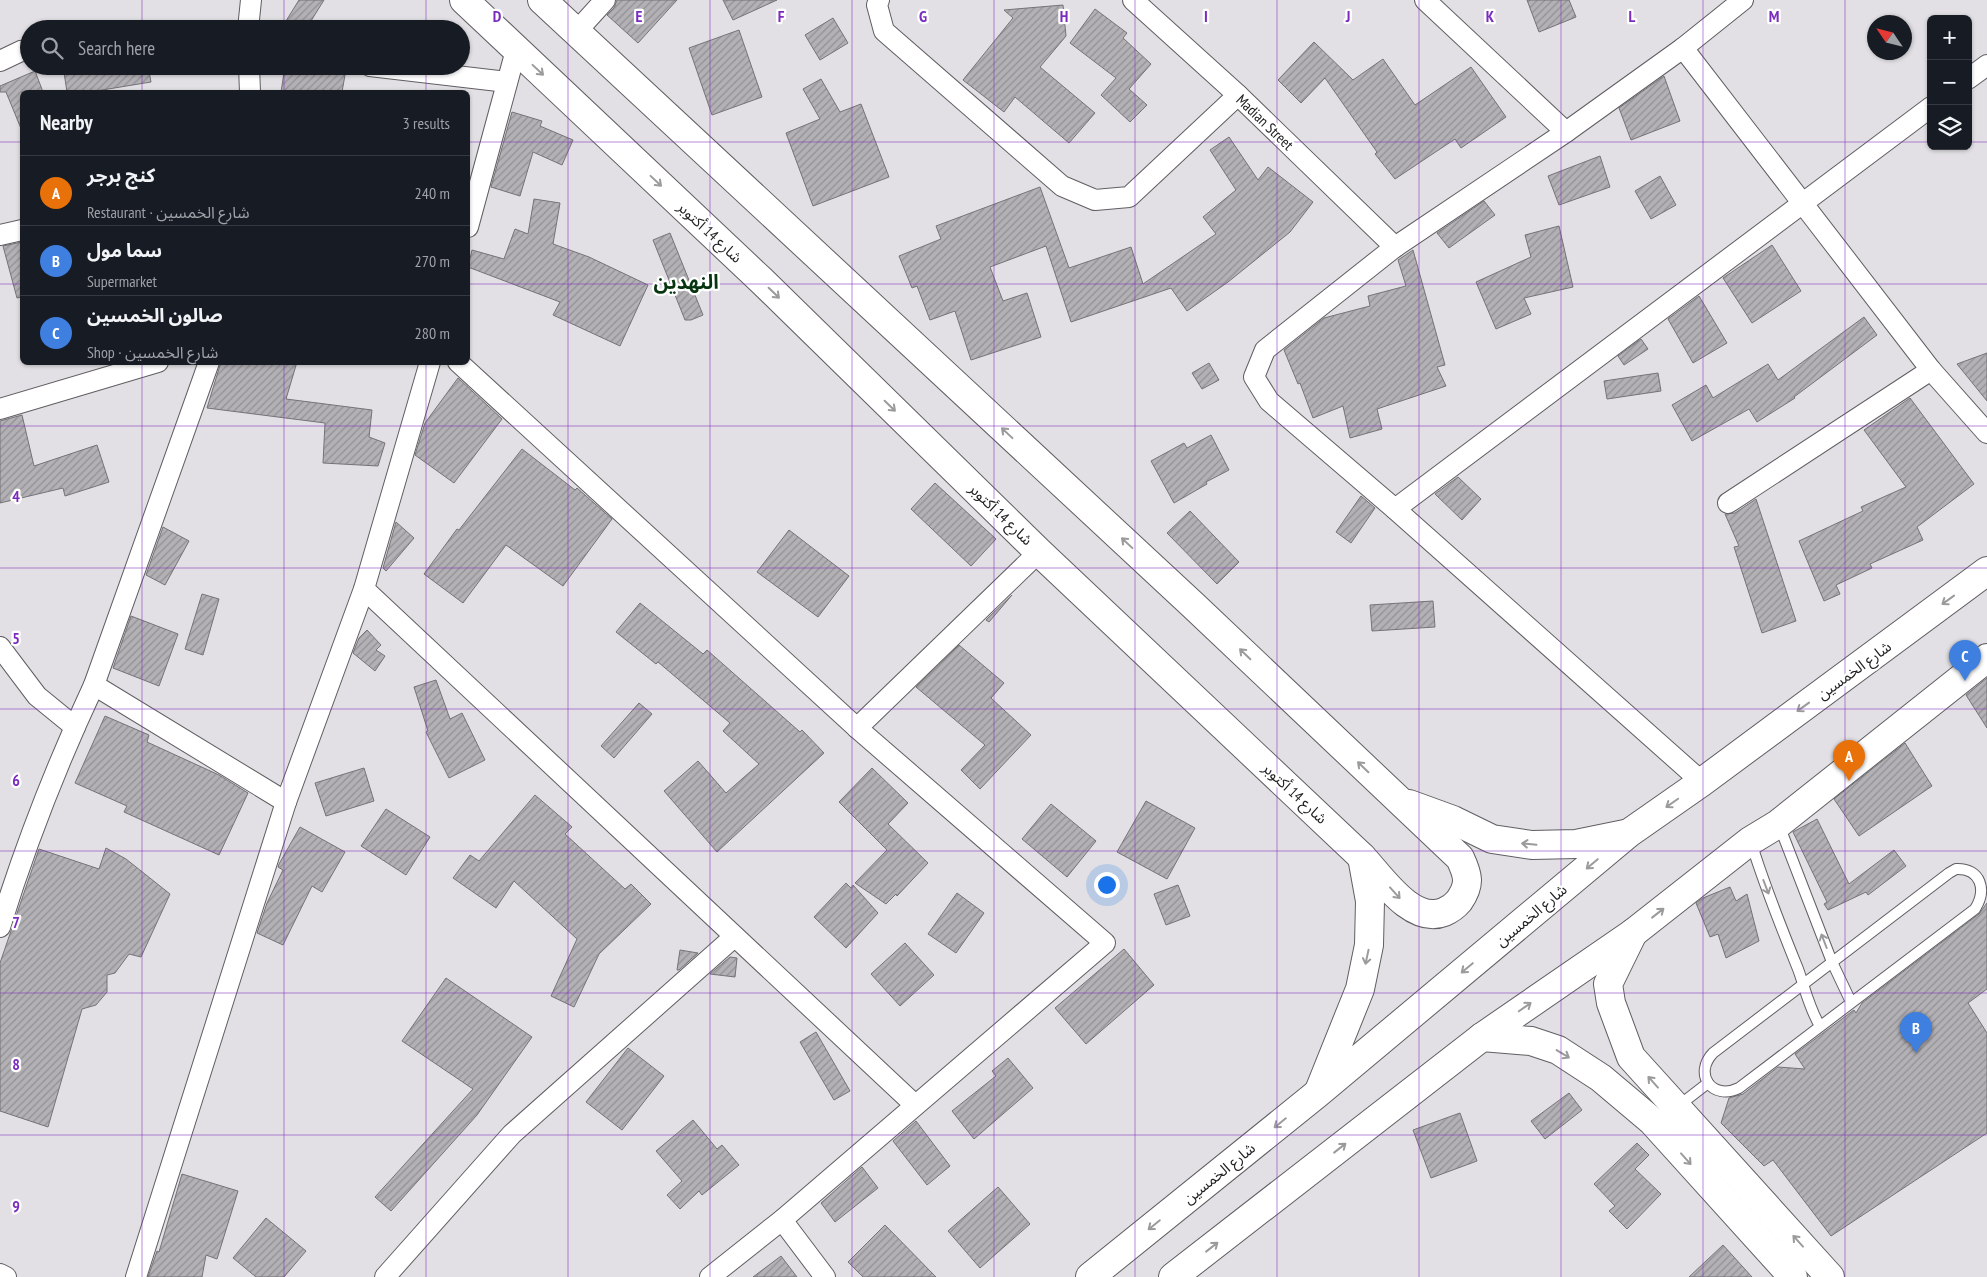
<!DOCTYPE html>
<html lang="en">
<head>
<meta charset="utf-8">
<style>
  :root { --surface:#171b24; --page:#242831; --text:#f1f3f6; --muted:#9ea1a6; --line:#363941; --accent:#8c9099 }
  body { margin:0; font-family:"PT Sans Narrow","Noto Sans Arabic",sans-serif; background:var(--page); color:var(--text) }
  .controls { position:absolute; right:15px; top:15px; display:grid; overflow:hidden; border-radius:8px; box-shadow:0 1px 4px #0004 }
  .controls button { width:45px; height:45px; display:grid; place-items:center; padding:0; border:0; border-bottom:1px solid var(--line); background:var(--surface); color:var(--text); font:25px sans-serif }
  .compass { position:absolute; left:1867px; top:15px; width:45px; height:45px; border-radius:50%; background:var(--surface); box-shadow:0 1px 4px #0004; rotate:305deg }
  .you { position:absolute; left:1106px; top:884px; width:18px; height:18px; margin:-12px; border:4px solid #fff; border-radius:50%; background:#1a73e8; box-shadow:0 0 0 8px #1a73e833 }
  .badge { display:grid; place-items:center; width:32px; height:32px; border-radius:50%; background:var(--accent); color:#fff; font-size:16px; font-weight:700 }
  .pin { position:absolute; translate:-50% -41px; filter:drop-shadow(0 1px 2px #0008) }
  .pin::after { content:''; position:absolute; top:26px; width:18px; height:15px; background:inherit; clip-path:polygon(0 0,100% 0,50% 100%) }
  .list { margin:0; padding:0; list-style:none }
  h2 { display:flex; justify-content:space-between; align-items:center; height:65px; margin:0; padding:0 20px; font-size:21px }
  h2 small { font-size:16px; font-weight:400; color:var(--muted) }
  .list li { display:grid; grid-template-columns:32px 1fr auto; gap:15px; align-items:center; box-sizing:border-box; height:70px; padding:0 20px; border-top:1px solid var(--line) }
  .list b { display:block; font-size:19px; white-space:nowrap }
  .list p { margin:0; font-size:16px; white-space:nowrap; color:var(--muted) }
  .list em { font-size:16px; font-style:normal; color:var(--muted) }
  .icon { flex:none; width:28px; height:28px; fill:none; stroke:currentColor; stroke-width:2; stroke-linecap:round; stroke-linejoin:round }
  .map { position:relative; flex:none; width:1987px; height:1277px; overflow:hidden }
  .search { position:absolute; background:var(--surface); box-shadow:0 1px 4px #0004; left:20px; top:20px; width:450px; height:55px; display:flex; align-items:center; gap:12px; box-sizing:border-box; padding:0 18px; border-radius:28px; color:var(--muted); font-size:19px }
  .panel { position:absolute; background:var(--surface); box-shadow:0 1px 4px #0004; left:20px; top:90px; width:450px; height:275px; border-radius:8px }
  .map>svg:first-child { display:block }
  .building { fill:url(#building-hatch); stroke:#757377 }
  .lines { fill:none; stroke-linecap:round; stroke-linejoin:round }
  .lane-casing { stroke:#605e62; stroke-width:12 }
  .street-casing { stroke:#605e62; stroke-width:22 }
  .secondary-casing { stroke:#605e62; stroke-width:30 }
  .primary-casing { stroke:#605e62; stroke-width:30 }
  .lane { stroke:#fff; stroke-width:10 }
  .street { stroke:#fff; stroke-width:20 }
  .secondary { stroke:#fff; stroke-width:28 }
  .primary { stroke:#fff; stroke-width:28 }
  .oneway { stroke:#9c9b9c }
  .grid { fill:none; stroke:#7b2cbf; stroke-width:1; stroke-opacity:0.55 }
  .labels { text-anchor:middle; dominant-baseline:central; stroke-width:4.5; stroke-linejoin:round; paint-order:stroke }
  .street-label { font-size:15px; fill:#222123; stroke:#fff }
  .district-label { font-size:20px; font-weight:bold; fill:#07350f; stroke:#fff }
  .grid-label { font-size:16px; text-anchor:middle; font-weight:bold; fill:#7b2cbf; stroke:#fff; stroke-width:4.5; stroke-linejoin:round; paint-order:stroke }
</style>
</head>
<body>
<div class="map">
<svg width="1987" height="1277" viewBox="0 0 1987 1277">
  <defs>
    <pattern id="building-hatch" width="6" height="6" patternUnits="userSpaceOnUse" patternTransform="scale(1.25)"><rect width="6" height="6" fill="#b3b1b5"/><path d="M-1 1l2-2M0 6l6-6M5 7l2-2" fill="none" stroke="#919093"/></pattern>
  </defs>
  <rect width="100%" height="100%" fill="#e2e0e4"/>
  <g class="building">
    <polygon points="299,0 324,0 306,29 281,29"/>
    <polygon points="617,0 677,0 638,43 607,15 614,8"/>
    <polygon points="723,0 777,0 733,20"/>
    <polygon points="1527,0 1569,0 1576,17 1539,32"/>
    <polygon points="1063,5 1066,36 1040,67 1095,113 1069,143 1015,97 1004,112 963,80 1013,18 1004,10"/>
    <polygon points="1095,9 1127,33 1123,38 1151,64 1129,89 1147,105 1130,122 1101,95 1116,78 1070,43"/>
    <polygon points="833,18 848,43 820,60 805,35"/>
    <polygon points="739,30 762,97 712,115 689,48"/>
    <polygon points="1314,42 1353,80 1383,59 1415,105 1471,67 1506,117 1461,148 1455,139 1395,179 1375,154 1377,152 1325,78 1301,103 1278,80"/>
    <polygon points="63,66 148,66 151,82 90,92 67,92"/>
    <polygon points="285,66 345,75 342,92 281,92"/>
    <polygon points="35,71 43,92 22,92 22,131 6,92 0,92 0,86"/>
    <polygon points="1664,76 1680,121 1631,140 1619,108"/>
    <polygon points="821,79 840,112 861,104 889,177 813,206 786,133 820,119 803,89"/>
    <polygon points="512,112 542,121 540,126 573,140 562,165 533,152 520,196 491,187"/>
    <polygon points="1229,137 1258,180 1268,167 1313,202 1290,232 1228,282 1187,311 1171,288 1071,322 1046,246 990,267 1003,301 1027,293 1041,337 971,360 955,311 930,320 917,286 912,288 899,256 941,239 936,226 1040,187 1069,268 1131,247 1143,284 1216,234 1203,217 1236,190 1210,150"/>
    <polygon points="1600,156 1610,187 1559,205 1548,176"/>
    <polygon points="1660,176 1676,205 1651,219 1635,191"/>
    <polygon points="534,199 560,203 553,244 589,257 648,285 620,346 553,315 560,302 468,267 472,250 504,259 515,229 528,234"/>
    <polygon points="1484,201 1495,215 1449,248 1437,233"/>
    <polygon points="1559,226 1573,287 1524,298 1531,314 1496,329 1476,282 1531,257 1525,235"/>
    <polygon points="670,233 703,315 691,320 685,320 653,240"/>
    <polygon points="22,242 22,297 17,298 3,246"/>
    <polygon points="1772,245 1801,291 1752,323 1723,278"/>
    <polygon points="1413,250 1445,365 1437,367 1446,386 1377,409 1382,429 1350,438 1343,406 1313,418 1300,383 1298,384 1284,350 1324,318 1370,306 1368,296 1406,286 1398,260"/>
    <polygon points="1699,296 1727,343 1693,363 1668,319"/>
    <polygon points="1864,317 1877,335 1794,397 1795,398 1757,422 1749,409 1692,441 1672,405 1706,385 1713,398 1768,364 1778,380"/>
    <polygon points="1641,339 1648,349 1624,365 1618,356"/>
    <polygon points="1987,353 1987,401 1957,364"/>
    <polygon points="221,362 297,362 286,399 372,410 369,437 385,443 378,466 323,463 325,423 207,408"/>
    <polygon points="1209,363 1219,380 1202,389 1192,373"/>
    <polygon points="1658,373 1661,391 1607,399 1604,381"/>
    <polygon points="458,378 502,419 454,483 415,455 425,423"/>
    <polygon points="1910,398 1974,484 1917,527 1923,540 1870,564 1872,568 1836,585 1840,594 1824,601 1799,541 1863,511 1861,507 1906,487 1864,430"/>
    <polygon points="22,415 34,466 97,445 109,482 65,496 63,488 0,503 0,421"/>
    <polygon points="1211,435 1229,470 1206,482 1207,484 1174,503 1151,461 1184,443 1187,448"/>
    <polygon points="522,449 575,490 577,488 612,519 563,586 506,545 463,603 424,574 457,529 459,530"/>
    <polygon points="1458,477 1481,499 1462,520 1435,494"/>
    <polygon points="935,483 996,539 971,566 911,509"/>
    <polygon points="1361,496 1375,508 1351,543 1336,532"/>
    <polygon points="1756,499 1796,621 1762,633 1734,547 1739,546 1725,514 1735,513"/>
    <polygon points="1190,511 1239,562 1217,584 1167,533"/>
    <polygon points="396,522 414,538 386,571 383,568"/>
    <polygon points="163,527 189,541 165,585 146,575"/>
    <polygon points="789,530 849,576 818,617 757,572"/>
    <polygon points="202,594 219,599 203,655 185,649"/>
    <polygon points="1012,595 989,622 986,620"/>
    <polygon points="1433,601 1435,627 1372,631 1370,605"/>
    <polygon points="640,603 703,654 707,650 800,732 802,730 824,753 717,852 664,791 698,761 726,793 759,764 723,731 730,723 658,662 656,664 616,632"/>
    <polygon points="131,616 178,634 159,686 113,668"/>
    <polygon points="367,630 381,645 376,650 385,656 375,671 353,653 359,638"/>
    <polygon points="959,645 1004,683 991,698 1031,735 980,789 961,770 985,745 916,687"/>
    <polygon points="1987,678 1987,728 1966,695"/>
    <polygon points="436,680 450,719 462,713 485,760 449,778 426,732 428,731 414,687"/>
    <polygon points="639,703 652,714 614,758 601,746"/>
    <polygon points="105,716 149,735 147,742 219,775 248,793 219,855 124,812 127,806 75,783"/>
    <polygon points="1905,743 1932,786 1859,836 1834,799"/>
    <polygon points="364,768 374,801 326,816 315,783"/>
    <polygon points="872,768 908,803 888,824 928,863 897,896 896,894 886,904 855,883 887,850 839,802"/>
    <polygon points="535,795 572,827 565,834 625,889 631,884 651,904 599,954 574,1007 551,996 577,939 514,881 496,908 453,878 470,855 479,861"/>
    <polygon points="1146,801 1195,828 1167,879 1117,852"/>
    <polygon points="1051,804 1096,841 1067,877 1022,839"/>
    <polygon points="386,809 430,837 406,875 361,846"/>
    <polygon points="1817,819 1849,884 1894,850 1906,866 1868,895 1866,892 1828,910 1824,904 1827,902 1793,832"/>
    <polygon points="300,827 345,852 322,892 312,886 283,945 257,933 267,903 283,870 278,867 279,864"/>
    <polygon points="106,848 126,859 170,894 141,957 129,954 115,973 107,975 107,992 96,1005 82,1009 48,1127 0,1111 0,963 39,849 99,869"/>
    <polygon points="846,883 851,888 853,885 878,913 846,948 814,917"/>
    <polygon points="1178,885 1190,916 1166,925 1154,894"/>
    <polygon points="1730,887 1736,901 1747,894 1759,941 1726,958 1718,934 1710,937 1696,903 1703,898"/>
    <polygon points="957,893 984,913 956,953 928,934"/>
    <polygon points="1987,903 1987,989 1968,1003 1987,1033 1987,1133 1831,1236 1773,1160 1764,1166 1721,1123 1729,1098 1743,1094 1778,1067 1805,1069 1795,1054 1854,1010 1856,1013 1862,1003 1979,914"/>
    <polygon points="905,943 934,975 900,1006 871,974"/>
    <polygon points="1124,949 1154,985 1086,1044 1055,1008"/>
    <polygon points="680,950 698,953 679,970 677,970"/>
    <polygon points="730,957 737,958 735,977 710,974"/>
    <polygon points="446,978 532,1037 477,1115 391,1211 375,1197 473,1089 402,1041"/>
    <polygon points="816,1032 850,1091 834,1100 800,1042"/>
    <polygon points="628,1048 664,1076 622,1130 586,1102"/>
    <polygon points="1008,1058 1033,1088 974,1139 952,1111 996,1076 992,1071"/>
    <polygon points="1569,1093 1582,1110 1545,1139 1531,1121"/>
    <polygon points="1460,1113 1477,1161 1431,1178 1413,1130"/>
    <polygon points="693,1120 717,1149 722,1145 739,1165 702,1195 699,1191 680,1209 667,1195 682,1181 656,1151"/>
    <polygon points="916,1121 950,1166 927,1185 893,1141"/>
    <polygon points="1637,1143 1649,1155 1635,1169 1661,1194 1627,1229 1609,1211 1615,1206 1594,1184"/>
    <polygon points="862,1167 878,1188 835,1222 821,1203"/>
    <polygon points="182,1174 238,1191 217,1259 206,1255 202,1277 148,1277 157,1251 159,1252"/>
    <polygon points="998,1187 1030,1224 980,1268 948,1231"/>
    <polygon points="266,1218 306,1251 284,1277 256,1277 233,1258"/>
    <polygon points="885,1225 936,1277 863,1277 848,1262"/>
    <polygon points="1723,1245 1752,1277 1689,1277"/>
    <polygon points="781,1256 797,1277 753,1277"/>
  </g>
  <g class="lines">
    <defs>
      <g id="lane">
        <polyline points="1779,825 1832,962 1851,1002"/>
        <path d="M1751,842C1764,885 1781,927 1798,969C1805,988 1809,1008 1820,1026"/>
        <path d="M1956,869C1981,868 1987,890 1975,909L1739,1088C1712,1101 1693,1074 1713,1053L1949,873Z"/>
        <polyline points="1677,1107 1708,1083"/>
      </g>
      <g id="street">
        <polyline points="879,0 877,5 884,31 1062,186 1095,200 1129,197 1238,95"/>
        <polyline points="1133,0 1238,95 1395,247"/>
        <polyline points="1425,0 1566,132"/>
        <polyline points="248,29 251,0"/>
        <polyline points="576,32 605,0"/>
        <polyline points="1683,48 1931,370 1987,433"/>
        <polyline points="0,61 21,51 29,50"/>
        <polyline points="249,66 250,92"/>
        <polyline points="370,66 507,82"/>
        <polyline points="1968,79 1987,65"/>
        <polyline points="468,227 516,50"/>
        <polyline points="0,235 22,230"/>
        <polyline points="458,362 857,728 1105,943 782,1220 710,1277"/>
        <polyline points="0,409 158,362"/>
        <polyline points="1728,503 1931,370"/>
        <polyline points="1395,509 1931,107"/>
        <polyline points="364,589 915,1105"/>
        <polyline points="0,647 37,696 75,727"/>
        <polyline points="94,685 286,802"/>
        <polyline points="857,728 1039,552"/>
        <polyline points="1702,782 1395,509 1269,401 1254,377 1265,350 1395,247 1566,132 1683,48 1743,0"/>
        <path d="M0,927C25,846 58,762 94,685L209,362"/>
        <polyline points="782,1220 825,1277"/>
        <polyline points="0,1274 6,1277"/>
        <polyline points="136,1277 286,802 364,589 430,362"/>
        <polyline points="385,1277 512,1134 734,937"/>
      </g>
      <g id="secondary">
        <polyline points="1633,933 1608,984 1611,1003 1631,1057 1830,1277"/>
        <polyline points="1482,1037 1531,1041 1558,1050 1601,1078 1652,1121 1793,1277"/>
      </g>
      <g id="primary">
        <path d="M464,0L762,281L1039,552L1362,857C1381,877 1412,925 1444,912C1451,909 1454,907 1459,901C1471,884 1468,875 1460,858L1194,606L542,0"/>
        <polyline points="1409,804 1453,820 1492,839 1532,845 1576,844 1625,834"/>
        <polyline points="1319,1091 1360,989 1369,945 1370,901 1362,857"/>
        <polyline points="1090,1277 1318,1093 1629,833 1702,782 1987,571"/>
        <polyline points="1173,1277 1482,1037 1633,933 1750,841 1778,824 1987,658"/>
      </g>
    </defs>
    <use href="#lane" class="lane-casing"/>
    <use href="#street" class="street-casing"/>
    <use href="#secondary" class="secondary-casing"/>
    <use href="#primary" class="primary-casing"/>
    <use href="#lane" class="lane"/>
    <use href="#street" class="street"/>
    <use href="#secondary" class="secondary"/>
    <use href="#primary" class="primary"/>
  </g>
  <defs><path id="oneway-shaft" d="M-6 0H5M1.5-3L5.5 0L1.5 3" fill="none" stroke-width="1.6" stroke-linecap="round" stroke-linejoin="round" transform="scale(1.25)"/></defs>
  <g class="oneway">
    <use href="#oneway-shaft" transform="translate(538 70) rotate(43)"/>
    <use href="#oneway-shaft" transform="translate(656 181) rotate(43)"/>
    <use href="#oneway-shaft" transform="translate(774 293) rotate(44)"/>
    <use href="#oneway-shaft" transform="translate(890 406) rotate(44)"/>
    <use href="#oneway-shaft" transform="translate(1007 433) rotate(-137)"/>
    <use href="#oneway-shaft" transform="translate(1127 543) rotate(-137)"/>
    <use href="#oneway-shaft" transform="translate(1948 600) rotate(144)"/>
    <use href="#oneway-shaft" transform="translate(1245 654) rotate(-136)"/>
    <use href="#oneway-shaft" transform="translate(1803 707) rotate(144)"/>
    <use href="#oneway-shaft" transform="translate(1363 767) rotate(-136)"/>
    <use href="#oneway-shaft" transform="translate(1672 803) rotate(145)"/>
    <use href="#oneway-shaft" transform="translate(1529 844) rotate(-175)"/>
    <use href="#oneway-shaft" transform="translate(1592 864) rotate(140)"/>
    <use href="#oneway-shaft" transform="translate(1766 887) rotate(69)"/>
    <use href="#oneway-shaft" transform="translate(1395 893) rotate(48)"/>
    <use href="#oneway-shaft" transform="translate(1658 913) rotate(-38)"/>
    <use href="#oneway-shaft" transform="translate(1824 941) rotate(-111)"/>
    <use href="#oneway-shaft" transform="translate(1367 957) rotate(102)"/>
    <use href="#oneway-shaft" transform="translate(1467 968) rotate(140)"/>
    <use href="#oneway-shaft" transform="translate(1525 1007) rotate(-35)"/>
    <use href="#oneway-shaft" transform="translate(1563 1054) rotate(31)"/>
    <use href="#oneway-shaft" transform="translate(1653 1082) rotate(-132)"/>
    <use href="#oneway-shaft" transform="translate(1280 1123) rotate(141)"/>
    <use href="#oneway-shaft" transform="translate(1340 1148) rotate(-38)"/>
    <use href="#oneway-shaft" transform="translate(1686 1159) rotate(48)"/>
    <use href="#oneway-shaft" transform="translate(1154 1225) rotate(141)"/>
    <use href="#oneway-shaft" transform="translate(1798 1241) rotate(-132)"/>
    <use href="#oneway-shaft" transform="translate(1212 1247) rotate(-38)"/>
  </g>
  <path class="grid" d="M142,0V29M284,0V29M426,0V29M568,0V1277M710,0V1277M852,0V1277M994,0V1277M1135,0V1277M1277,0V1277M1419,0V1277M1561,0V1277M1703,0V1277M1845,0V1277M142,66V92M284,66V92M426,66V92M0,142H22M468,142H1931M1968,142H1987M0,284H22M468,284H1987M142,362V1277M284,362V1277M426,362V1277M0,426H1987M0,568H1987M0,709H1987M0,851H1987M0,993H1987M0,1135H1987"/>
  <g class="labels">
    <g class="street-label">
      <text transform="translate(1265 122) rotate(44)">Madian Street</text>
      <text transform="translate(710 232) rotate(43)">شارع 14 أكتوبر</text>
      <text transform="translate(1001 514) rotate(44)">شارع 14 أكتوبر</text>
      <text transform="translate(1854 670) rotate(-36)">شارع الخمسين</text>
      <text transform="translate(1295 793) rotate(43)">شارع 14 أكتوبر</text>
      <text transform="translate(1531 915) rotate(-40)">شارع الخمسين</text>
      <text transform="translate(1219 1173) rotate(-39)">شارع الخمسين</text>
    </g>
    <g class="district-label">
      <text x="686" y="282">النهدين</text>
    </g>
  </g>
  <g class="grid-label">
    <text x="497" y="22">D</text>
    <text x="639" y="22">E</text>
    <text x="781" y="22">F</text>
    <text x="923" y="22">G</text>
    <text x="1064" y="22">H</text>
    <text x="1206" y="22">I</text>
    <text x="1348" y="22">J</text>
    <text x="1490" y="22">K</text>
    <text x="1632" y="22">L</text>
    <text x="1774" y="22">M</text>
    <text x="16" y="502">4</text>
    <text x="16" y="644">5</text>
    <text x="16" y="786">6</text>
    <text x="16" y="928">7</text>
    <text x="16" y="1070">8</text>
    <text x="16" y="1212">9</text>
  </g>
</svg>
<div class="controls">
<button>+</button>
<button>−</button>
<button><svg class="icon" aria-label="layers" viewBox="0 0 24 24"><path d="M12 4l9 5-9 5-9-5zM3 14l9 5 9-5"/></svg></button>
</div>
<svg class="compass" viewBox="-18 -18 36 36"><path d="M0-13l5 13h-10z" fill="#e53935"/><path d="M0 13l5-13h-10z" fill="#9ea1a6"/></svg>
<div class="you"></div>
<div class="pin badge" style="left:1849px;top:781px;background:#e8710a">A</div>
<div class="pin badge" style="left:1916px;top:1053px;background:#3f7fe0">B</div>
<div class="pin badge" style="left:1965px;top:681px;background:#3f7fe0">C</div>
<div class="search"><svg class="icon" aria-label="search" viewBox="0 0 24 24"><circle cx="10" cy="10" r="6"/><path d="M15 15l6 6"/></svg>Search here</div>
<section class="panel">
<h2>Nearby<small>3 results</small></h2>
<ul class="list">
<li><span class="badge" style="background:#e8710a">A</span><div><b>كنج برجر</b><p>Restaurant · شارع الخمسين</p></div><em>240 m</em></li>
<li><span class="badge" style="background:#3f7fe0">B</span><div><b>سما مول</b><p>Supermarket</p></div><em>270 m</em></li>
<li><span class="badge" style="background:#3f7fe0">C</span><div><b>صالون الخمسين</b><p>Shop · شارع الخمسين</p></div><em>280 m</em></li>
</ul>
</section>
</div>
</body>
</html>
